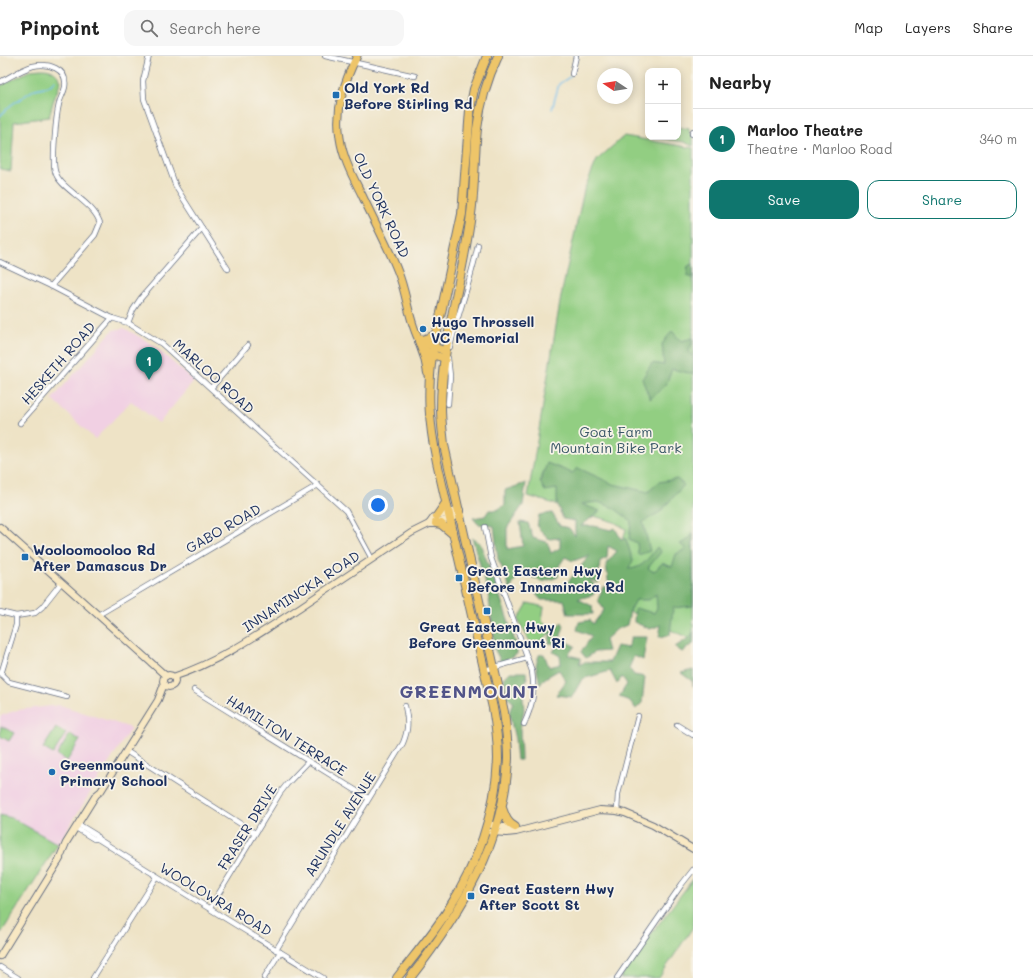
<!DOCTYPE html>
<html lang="en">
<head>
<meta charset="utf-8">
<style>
  :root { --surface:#fff; --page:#f6f6f6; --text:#222; --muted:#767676; --line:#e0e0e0; --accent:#0f766e }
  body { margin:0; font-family:Mali,sans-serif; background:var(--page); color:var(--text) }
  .controls { position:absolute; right:12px; top:12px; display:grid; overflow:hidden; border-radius:8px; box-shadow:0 2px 10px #0003 }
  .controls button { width:36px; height:36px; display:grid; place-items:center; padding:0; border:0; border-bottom:1px solid var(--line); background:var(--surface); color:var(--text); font:20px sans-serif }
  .compass { position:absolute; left:597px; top:12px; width:36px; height:36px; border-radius:50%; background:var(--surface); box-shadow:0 2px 10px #0003; rotate:282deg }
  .you { position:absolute; left:378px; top:449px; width:14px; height:14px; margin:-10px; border:3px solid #fff; border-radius:50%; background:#1a73e8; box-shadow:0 0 0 6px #1a73e833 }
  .badge { display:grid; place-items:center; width:26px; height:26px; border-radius:50%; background:var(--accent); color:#fff; font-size:13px; font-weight:700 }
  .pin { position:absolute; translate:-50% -33px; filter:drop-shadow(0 1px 2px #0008) }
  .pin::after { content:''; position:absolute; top:21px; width:14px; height:12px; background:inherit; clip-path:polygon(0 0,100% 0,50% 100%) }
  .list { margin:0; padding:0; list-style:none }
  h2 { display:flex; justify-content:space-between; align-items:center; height:52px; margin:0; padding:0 16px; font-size:17px }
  h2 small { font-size:13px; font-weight:400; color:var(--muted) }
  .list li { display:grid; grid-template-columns:26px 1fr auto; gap:12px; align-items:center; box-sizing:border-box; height:60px; padding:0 16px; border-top:1px solid var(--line) }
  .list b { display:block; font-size:15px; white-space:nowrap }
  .list p { margin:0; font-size:13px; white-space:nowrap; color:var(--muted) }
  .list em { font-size:13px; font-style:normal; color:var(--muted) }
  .actions { display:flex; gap:8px; padding:12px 16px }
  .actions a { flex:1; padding:9px 0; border:1px solid var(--accent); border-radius:12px; text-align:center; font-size:14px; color:var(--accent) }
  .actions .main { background:var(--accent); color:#fff }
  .icon { flex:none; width:22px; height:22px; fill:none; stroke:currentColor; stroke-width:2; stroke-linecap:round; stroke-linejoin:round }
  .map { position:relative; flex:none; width:693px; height:922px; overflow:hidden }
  header { display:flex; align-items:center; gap:24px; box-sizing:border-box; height:56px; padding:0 20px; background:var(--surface); border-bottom:1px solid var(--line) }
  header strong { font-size:19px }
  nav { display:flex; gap:22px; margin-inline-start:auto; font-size:14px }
  .search { width:280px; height:36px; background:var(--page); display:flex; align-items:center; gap:10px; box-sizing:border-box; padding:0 14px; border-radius:12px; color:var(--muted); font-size:15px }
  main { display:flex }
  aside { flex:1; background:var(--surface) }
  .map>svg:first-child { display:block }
  .built { fill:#f1d0e3 }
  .green { fill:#92ce82; stroke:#567e70 }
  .forest { fill:#75b170; stroke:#487067 }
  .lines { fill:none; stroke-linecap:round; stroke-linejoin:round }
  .stream { stroke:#75bfee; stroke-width:1.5 }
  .street-casing { stroke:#656e82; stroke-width:6 }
  .secondary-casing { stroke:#656e82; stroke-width:8 }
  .primary-casing { stroke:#656e82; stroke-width:9 }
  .highway-casing { stroke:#656e82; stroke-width:10 }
  .street { stroke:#fff; stroke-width:4.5 }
  .secondary { stroke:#f8e8c3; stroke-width:6 }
  .primary { stroke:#eec569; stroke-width:7 }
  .highway { stroke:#eec569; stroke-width:8 }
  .poi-dot { fill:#1f6fb2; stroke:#f7f3e8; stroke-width:1.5 }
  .labels { text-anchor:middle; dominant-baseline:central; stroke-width:3.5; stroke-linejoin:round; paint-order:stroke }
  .poi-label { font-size:14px; font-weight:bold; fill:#1b2f5e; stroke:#f7f3e8; text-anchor:start }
  .street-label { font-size:14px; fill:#1b2f5e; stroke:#f7f3e8 }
  .park-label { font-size:14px; fill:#395767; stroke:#f7f3e8 }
  .district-label { font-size:18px; font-weight:bold; letter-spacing:1px; fill:#515489; stroke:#f7f3e8 }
</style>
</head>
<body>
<header>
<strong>Pinpoint</strong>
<div class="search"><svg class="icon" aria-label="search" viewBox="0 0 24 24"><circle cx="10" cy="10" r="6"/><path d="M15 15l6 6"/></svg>Search here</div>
<nav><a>Map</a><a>Layers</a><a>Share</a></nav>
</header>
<main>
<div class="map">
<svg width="693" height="922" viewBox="0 0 693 922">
  <rect width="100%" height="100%" fill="#f7f3e8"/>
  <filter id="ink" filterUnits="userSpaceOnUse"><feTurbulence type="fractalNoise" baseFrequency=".025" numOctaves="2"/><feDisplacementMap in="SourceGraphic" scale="8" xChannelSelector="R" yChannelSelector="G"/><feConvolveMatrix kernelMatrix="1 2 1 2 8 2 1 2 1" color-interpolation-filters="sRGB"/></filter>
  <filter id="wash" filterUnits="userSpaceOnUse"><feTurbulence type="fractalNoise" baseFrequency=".012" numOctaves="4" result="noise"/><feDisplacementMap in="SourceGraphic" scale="16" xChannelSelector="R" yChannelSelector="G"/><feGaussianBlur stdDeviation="0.9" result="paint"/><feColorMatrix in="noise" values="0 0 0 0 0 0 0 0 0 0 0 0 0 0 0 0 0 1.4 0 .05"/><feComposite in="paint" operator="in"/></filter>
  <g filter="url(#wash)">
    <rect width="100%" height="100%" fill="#eee3c6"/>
    <g class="built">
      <polygon points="124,272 152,288 194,325 159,367 131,345 95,383 52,343 113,274"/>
      <polygon points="60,649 131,672 58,788 12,762 0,759 0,660 17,654"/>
    </g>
    <g class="green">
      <path d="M41,13C52,13 56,16 61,25L53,46L49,61L14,66L11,115L0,113V30L31,14Z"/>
      <polygon points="678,71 689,73 690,79 693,78 693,90 684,86 648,81 678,81"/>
      <polygon points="624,80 693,92 693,584 621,552 613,522 626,473 614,466 528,440 561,240 584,134 597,104"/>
      <polygon points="528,547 544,551 542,564 551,576 533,591 518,564"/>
      <polygon points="1,670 14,677 9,685 0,680"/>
      <polygon points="56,672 66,677 53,698 43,692"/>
      <polygon points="70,678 80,684 67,705 57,699"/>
      <polygon points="0,759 12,762 58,788 0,879"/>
      <polygon points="693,823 693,871 659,922 620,922 645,886"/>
    </g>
    <g class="forest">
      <polygon points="693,208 693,222 687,220 688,210"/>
      <polygon points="672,275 681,285 693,282 689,295 693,302 693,318 672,313 666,329 650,343 642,323 652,307 664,309 662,288"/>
      <path d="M547,407L572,417L578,412L613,428L648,436L659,426L677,423L684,429L660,456L643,466L650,495L638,499L637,487L629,483L631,465L614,452L598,446L581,448L600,455L581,470H594L611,474L615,472L621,483H626L633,505L628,513C643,513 649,501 657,491L661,496L648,512L652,515L656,514L662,507L672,511L676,498L686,493L680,488L689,483L693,477V550L673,552L670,579L659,581L661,569L650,573L634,566L635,552L654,557L657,552L656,538L649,544H636L630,555L627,569L617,573L605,584L608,595L595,596L586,602L581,596L592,580L577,574L579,566L590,564L593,568L604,554L598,544L603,531H609L606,508L617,495L608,490L607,502L600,505L598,527L587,522L597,531L593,539L578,543L592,550L593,558H568L564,544H541L536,538L541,530L557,536L568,526L590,499L573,505L565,501L559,510L558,521L542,526L528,519L516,522L510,534L504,516L498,503L494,470L478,468L473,462L485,460L489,454H497L505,449V434L526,427L523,449L507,472V493L523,490L520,466L528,467L533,482L547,486L551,497L560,492V482L549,483L537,471L539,459L552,457L560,470L569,472L575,480V465L563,463L557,448V433L545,435L540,426Z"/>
      <polygon points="472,482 480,487 493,520 517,591 517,598 501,606 495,594 488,535"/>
      <polygon points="562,566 564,570 560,583 575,590 568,599 581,602 579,609 585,606 610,606 617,590 628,592 631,581 647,581 643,604 634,600 629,612 634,619 645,621 642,647 636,653 630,645 619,641 627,628 622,621 617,628 610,615 582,623 572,641 556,639 566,625 559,614 545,622 540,629 536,609 539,599 544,598 549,611 561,608 560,600 553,596 558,588 549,587 551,576"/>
      <polygon points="693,576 693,588 682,596 675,591 691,580"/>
      <polygon points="693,614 693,630 692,625 681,617"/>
      <polygon points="510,616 526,616 527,624 522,631 524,654 520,672 521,704 517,704 515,683 509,657 513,646 506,640 506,635 504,622"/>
    </g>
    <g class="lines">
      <g class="stream">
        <polyline points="552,53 559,28 571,20"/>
        <polyline points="0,60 11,49 35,33 49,30 55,25"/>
      </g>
    </g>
  </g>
  <g filter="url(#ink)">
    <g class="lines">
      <defs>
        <g id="street">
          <polyline points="149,0 143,25 144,43 176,131 228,213"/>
          <polyline points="325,0 415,20"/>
          <polyline points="572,18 576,0"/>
          <path d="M0,26C10,21 22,13 33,10C48,7 68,12 65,31C64,37 60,42 59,48C56,60 52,104 55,115C59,133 93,145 100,167L95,179L51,230"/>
          <polyline points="692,78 693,75"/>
          <polyline points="0,206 51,230 112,262 128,267 162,288 346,455 372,503"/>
          <polyline points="128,267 133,254 141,242 202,172"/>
          <path d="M450,291C458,257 471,224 478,189"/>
          <polyline points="211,332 248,289"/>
          <polyline points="448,348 450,320 448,302"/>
          <polyline points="20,367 112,262"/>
          <path d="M485,471L491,502L532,615C535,637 533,648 524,668"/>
          <polyline points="0,556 16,560 35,557 42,551 61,527"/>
          <polyline points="98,559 318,429"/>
          <polyline points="485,614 527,602"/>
          <polyline points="0,617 9,626 67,641"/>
          <polyline points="1,618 16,569 16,560"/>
          <polyline points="194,634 368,742"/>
          <polyline points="677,669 693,679"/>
          <polyline points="126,695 255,777"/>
          <polyline points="617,755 618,738 638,660"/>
          <path d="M78,768L96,779L98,783C172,830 247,876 323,922"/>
          <polyline points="76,772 94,783 98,783"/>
          <polyline points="210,852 280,737 287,728 308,706"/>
          <path d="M276,894L403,687C409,672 408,665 405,650"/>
          <polyline points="0,911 18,922"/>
          <polyline points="93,922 157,821"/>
          <polyline points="264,922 280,896"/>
          <polyline points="617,922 682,828 693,814"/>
        </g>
        <g id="secondary">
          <polyline points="429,468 434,461 460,454"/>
          <polyline points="0,471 166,620"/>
          <circle cx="169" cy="625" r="6"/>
          <path d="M173,621C219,606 259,578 299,552C336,527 374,502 411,477L429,468H433L461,459"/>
          <polyline points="487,768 503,771 515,771"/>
          <polyline points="491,776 506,777 516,776 600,754 617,755 625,757 653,769 693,793"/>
          <polyline points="58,806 66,787 96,739 101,735 158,644 164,628"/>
          <polyline points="0,900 60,803"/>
        </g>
        <g id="primary">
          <path d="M357,0C344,26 335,53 340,82C343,103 353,121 362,139C374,165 388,190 398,216C407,238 409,267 420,286C425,297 433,299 444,302"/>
          <path d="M419,285C428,287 436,292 445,295"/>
        </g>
        <g id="highway">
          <polyline points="428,317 425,302 419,285 434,280 437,275"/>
          <polyline points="437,460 446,447"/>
          <polyline points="436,467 441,468 453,478"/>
          <path d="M502,752C505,760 507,767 515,771"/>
          <path d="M397,922C414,900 433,878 448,854C477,809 496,756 498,703C498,686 496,669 493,652L437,406C429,367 427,339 432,299L462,158L470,54L474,33L487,0"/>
          <path d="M410,922C460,858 505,786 508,702C508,687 506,672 504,656L444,389C443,377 441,365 441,353C441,286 463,223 471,158C475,130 474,101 477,73C480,48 487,23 498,0"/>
        </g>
      </defs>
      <use href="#street" class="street-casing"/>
      <use href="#secondary" class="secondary-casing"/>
      <use href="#primary" class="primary-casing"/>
      <use href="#highway" class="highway-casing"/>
      <use href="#street" class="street"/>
      <use href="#secondary" class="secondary"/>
      <use href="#primary" class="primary"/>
      <use href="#highway" class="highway"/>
    </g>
  </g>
  <g class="poi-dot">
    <rect x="332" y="35" width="8" height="8" rx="2"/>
    <circle cx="423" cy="273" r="4"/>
    <rect x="21" y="497" width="8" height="8" rx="2"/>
    <rect x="455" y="518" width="8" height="8" rx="2"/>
    <rect x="483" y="551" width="8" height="8" rx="2"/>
    <circle cx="52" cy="716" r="4"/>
    <rect x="467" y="836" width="8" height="8" rx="2"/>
  </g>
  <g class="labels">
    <g class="poi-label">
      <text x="344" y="31">Old York Rd<tspan x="344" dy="16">Before Stirling Rd</tspan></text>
      <text x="431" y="265">Hugo Throssell<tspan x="431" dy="16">VC Memorial</tspan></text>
      <text x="33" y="493">Wooloomooloo Rd<tspan x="33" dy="16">After Damascus Dr</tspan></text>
      <text x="467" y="514">Great Eastern Hwy<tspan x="467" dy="16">Before Innamincka Rd</tspan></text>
      <text x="487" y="570" text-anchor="middle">Great Eastern Hwy<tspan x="487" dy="16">Before Greenmount Ri</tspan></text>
      <text x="60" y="708">Greenmount<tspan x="60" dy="16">Primary School</tspan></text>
      <text x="479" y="832">Great Eastern Hwy<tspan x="479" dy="16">After Scott St</tspan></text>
    </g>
    <g class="street-label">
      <text transform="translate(382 149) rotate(65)">OLD YORK ROAD</text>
      <text transform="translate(58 307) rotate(-49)">HESKETH ROAD</text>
      <text transform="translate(214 320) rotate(42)">MARLOO ROAD</text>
      <text transform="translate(223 472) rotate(-30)">GABO ROAD</text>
      <text transform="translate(301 535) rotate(-33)">INNAMINCKA ROAD</text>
      <text transform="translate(287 679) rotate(32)">HAMILTON TERRACE</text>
      <text transform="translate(340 768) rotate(-58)">ARUNDLE AVENUE</text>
      <text transform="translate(247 771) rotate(-58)">FRASER DRIVE</text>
      <text transform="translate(216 843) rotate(31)">WOOLOWRA ROAD</text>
    </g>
    <g class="park-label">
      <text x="616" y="375">Goat Farm<tspan x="616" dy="16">Mountain Bike Park</tspan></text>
    </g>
    <g class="district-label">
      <text x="469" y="635">GREENMOUNT</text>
    </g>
  </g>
</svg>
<div class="controls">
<button>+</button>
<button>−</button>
</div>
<svg class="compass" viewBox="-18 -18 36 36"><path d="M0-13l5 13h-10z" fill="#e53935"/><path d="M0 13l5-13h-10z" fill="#767676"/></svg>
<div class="you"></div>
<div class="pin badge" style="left:149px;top:324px">1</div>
</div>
<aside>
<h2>Nearby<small></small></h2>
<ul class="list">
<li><span class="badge">1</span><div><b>Marloo Theatre</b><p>Theatre · Marloo Road</p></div><em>340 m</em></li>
</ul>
<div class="actions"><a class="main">Save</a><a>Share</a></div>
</aside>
</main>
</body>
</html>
